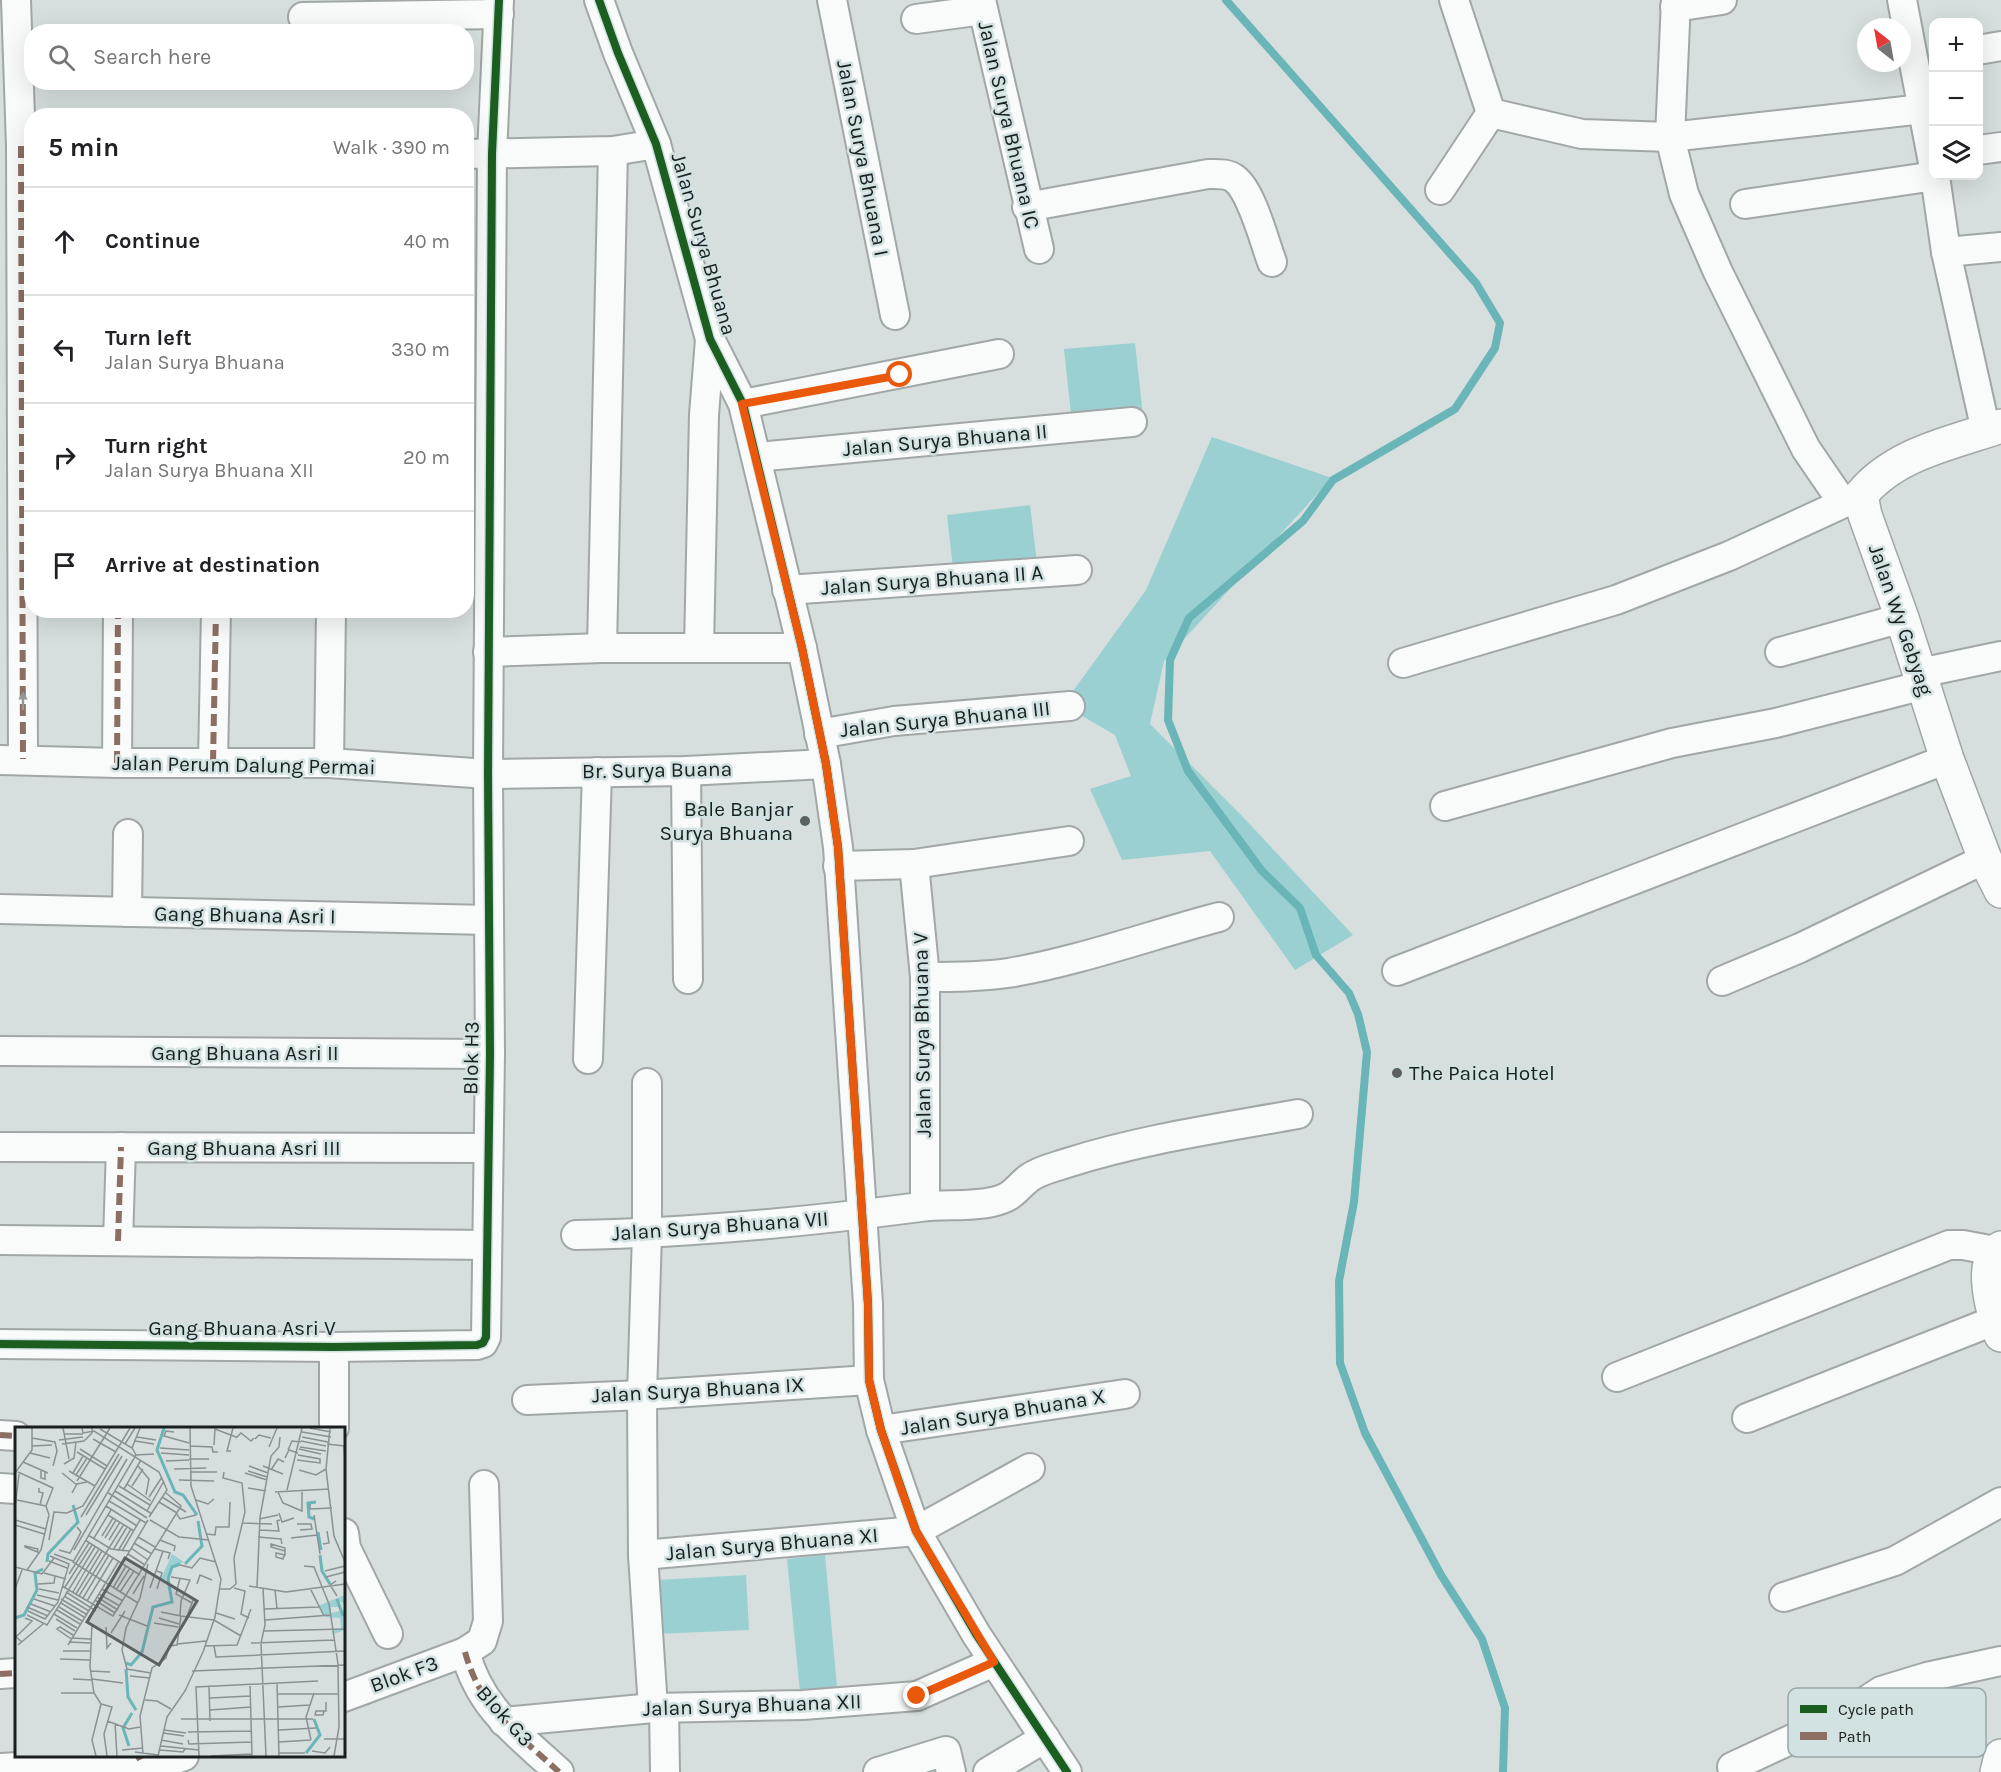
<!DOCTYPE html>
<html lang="en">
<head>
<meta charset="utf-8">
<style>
  :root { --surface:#fff; --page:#f2f2f2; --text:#202124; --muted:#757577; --line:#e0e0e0 }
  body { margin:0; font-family:Karla,sans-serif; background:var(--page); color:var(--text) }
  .controls { position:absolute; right:18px; top:18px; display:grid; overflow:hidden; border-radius:12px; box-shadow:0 6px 24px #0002 }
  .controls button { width:54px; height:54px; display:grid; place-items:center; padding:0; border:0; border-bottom:2px solid var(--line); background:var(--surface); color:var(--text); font:30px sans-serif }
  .compass { position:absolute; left:1857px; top:18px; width:54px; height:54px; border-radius:50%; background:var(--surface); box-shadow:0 6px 24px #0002; rotate:329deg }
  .stop { position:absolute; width:18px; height:18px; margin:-14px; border:4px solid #ea580c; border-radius:50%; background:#fff }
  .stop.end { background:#ea580c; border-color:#fff; box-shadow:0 2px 6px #0008 }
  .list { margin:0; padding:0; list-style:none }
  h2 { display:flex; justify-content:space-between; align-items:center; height:78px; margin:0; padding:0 24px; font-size:26px }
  h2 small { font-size:20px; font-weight:400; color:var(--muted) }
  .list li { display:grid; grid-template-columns:39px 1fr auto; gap:18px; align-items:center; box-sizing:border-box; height:108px; padding:0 24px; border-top:2px solid var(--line) }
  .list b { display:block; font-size:22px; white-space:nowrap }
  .list p { margin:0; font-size:20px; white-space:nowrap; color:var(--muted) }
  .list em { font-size:20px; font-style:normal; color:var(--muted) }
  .icon { flex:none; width:33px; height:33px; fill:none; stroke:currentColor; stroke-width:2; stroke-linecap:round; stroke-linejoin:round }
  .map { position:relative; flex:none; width:2001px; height:1772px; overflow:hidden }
  .search { position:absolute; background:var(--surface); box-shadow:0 6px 24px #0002; left:24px; top:24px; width:450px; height:66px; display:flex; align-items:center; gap:15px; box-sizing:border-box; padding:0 21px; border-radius:24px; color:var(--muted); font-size:22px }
  .panel { position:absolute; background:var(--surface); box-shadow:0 6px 24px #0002; left:24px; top:108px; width:450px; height:510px; border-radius:24px }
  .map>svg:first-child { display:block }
  .green { fill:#9bd0d2 }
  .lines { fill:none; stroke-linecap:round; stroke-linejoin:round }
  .stream { stroke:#6ab5b8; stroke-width:8 }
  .minor-casing { stroke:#a1a7a7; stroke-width:32 }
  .tertiary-casing { stroke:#a1a7a7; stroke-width:36 }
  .minor { stroke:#f9fafa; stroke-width:28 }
  .tertiary { stroke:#f9fafa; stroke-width:33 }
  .quiet { stroke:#8d6e63; stroke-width:6; stroke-dasharray:12 6; stroke-linecap:butt }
  .cycleway-casing { stroke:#d2e2e2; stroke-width:11 }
  .cycleway { stroke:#1b5e20; stroke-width:8 }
  .oneway { fill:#949797 }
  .route { stroke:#ea580c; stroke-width:8 }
  .poi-dot { fill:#5b6162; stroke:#d2e2e2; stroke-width:2 }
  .labels { text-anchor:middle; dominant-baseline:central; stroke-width:5; stroke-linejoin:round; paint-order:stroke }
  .street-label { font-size:21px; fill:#191e1f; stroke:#d2e2e2 }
  .poi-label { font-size:21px; fill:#191e1f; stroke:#d2e2e2; text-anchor:end }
  .inset-river { fill:none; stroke:#6ab5b8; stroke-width:3 }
  .inset-road { fill:none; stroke:#8a9192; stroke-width:1.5 }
  .view { fill:#5b6162; fill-opacity:0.15; stroke:#5b6162; stroke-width:3 }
  .inset-edge { fill:none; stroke:#191e1f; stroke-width:3 }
  .key { fill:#d2e2e2; stroke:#9aa7a8; stroke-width:1.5 }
  .key-label { font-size:16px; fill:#191e1f }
</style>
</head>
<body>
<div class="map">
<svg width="2001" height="1772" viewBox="0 0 2001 1772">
  <rect width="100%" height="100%" fill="#d6dede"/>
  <g class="green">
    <polygon points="1135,343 1144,425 1073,433 1064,349"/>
    <polygon points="1212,437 1332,478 1164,661 1150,724 1244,818 1353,935 1295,970 1210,851 1122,860 1090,789 1131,776 1115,735 1063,705 1146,590"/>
    <polygon points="1030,505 1039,580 955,586 947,515"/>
    <polygon points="825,1555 839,1709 802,1713 787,1559"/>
    <polygon points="746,1575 749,1630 655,1634 657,1580"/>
  </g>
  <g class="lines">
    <polyline class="stream" points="1226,0 1476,283 1500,323 1495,348 1455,409 1333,480 1303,521 1189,618 1170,660 1168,720 1188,771 1262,871 1300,908 1316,955 1349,993 1358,1014 1367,1052 1354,1202 1339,1281 1340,1363 1365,1433 1441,1575 1482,1639 1505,1708 1503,1772"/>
    <defs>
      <g id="minor">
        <polyline points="16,0 21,146 23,759"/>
        <polyline points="599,0 618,53 656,144 710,339 743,404 802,648 826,764 838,847 868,1304 869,1380 881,1430 916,1531 976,1634 1067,1772"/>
        <polyline points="832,0 895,315"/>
        <polyline points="981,0 1039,249"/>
        <polyline points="1454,0 1491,113 1582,134 1670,137 1923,109"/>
        <polyline points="1676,0 1670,137 1684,194 1718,272 1806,449 1843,503"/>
        <polyline points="1902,0 1934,168"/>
        <polyline points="1675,7 1722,0"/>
        <polyline points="303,17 499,14"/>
        <polyline points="916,19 983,10"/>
        <polyline points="1978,50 2001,46"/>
        <polyline points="1978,150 2001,147"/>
        <polyline points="466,154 613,151 656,144"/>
        <polyline points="1935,176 1946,252 1986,431"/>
        <polyline points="1440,190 1491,113"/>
        <polyline points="1745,204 1935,176"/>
        <path d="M1027,207L1208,174C1217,174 1228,173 1235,179C1252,192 1264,241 1272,262"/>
        <polyline points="1946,252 2001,247"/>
        <polyline points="743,404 999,354"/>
        <polyline points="757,457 1132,422"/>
        <polyline points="787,590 1077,570"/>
        <polyline points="602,648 613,151"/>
        <polyline points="699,648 704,415 710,339"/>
        <polyline points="488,652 602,648 802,648"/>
        <polyline points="1780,652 1902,618"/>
        <polyline points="1403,663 1616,600 1729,556 1859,496"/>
        <polyline points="1920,673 2001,656"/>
        <polyline points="819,734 894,721 1070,706"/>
        <polyline points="0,760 117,763 329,763 488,774 686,771 826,764"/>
        <polyline points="213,762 216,610"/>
        <polyline points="117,763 118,610"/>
        <polyline points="329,763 331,610"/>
        <polyline points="686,771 688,979"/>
        <polyline points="1445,806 1672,743 1776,723 1924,685"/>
        <polyline points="914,864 925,977 925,1206"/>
        <polyline points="838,866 914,864 1069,841"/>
        <polyline points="0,909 489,920"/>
        <polyline points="127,912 128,834"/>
        <polyline points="1397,971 1947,759"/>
        <path d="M925,977C953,977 980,977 1008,973C1076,962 1151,935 1219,917"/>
        <polyline points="1722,981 1800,948 1985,859"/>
        <polyline points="0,1051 490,1054"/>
        <polyline points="588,1059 597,772"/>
        <polyline points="647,1083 647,1234 642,1395 643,1555 653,1708"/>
        <polyline points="0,1147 488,1148"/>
        <path d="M576,1235C691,1233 806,1222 920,1207C944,1204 969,1207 992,1202C1014,1197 1014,1190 1029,1178C1040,1170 1055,1167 1067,1163C1142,1139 1221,1128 1298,1114"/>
        <polyline points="0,1240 487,1245"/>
        <polyline points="118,1241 121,1147"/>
        <polyline points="0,1344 334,1347 477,1345 483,1343 486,1337 490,1054 488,774 492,154 499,0"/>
        <polyline points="1617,1377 1949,1245 1963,1245 1995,1251"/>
        <polyline points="527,1400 642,1395 869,1380"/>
        <polyline points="1747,1418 1996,1320"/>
        <polyline points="334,1428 334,1347"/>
        <polyline points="881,1430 1125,1394"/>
        <polyline points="0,1435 16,1436"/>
        <polyline points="0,1488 16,1489"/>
        <polyline points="344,1533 346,1548 388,1634"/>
        <polyline points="643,1555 916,1531 1030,1468"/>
        <polyline points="1784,1597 1895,1561 2001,1502"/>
        <path d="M465,1652C481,1710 517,1733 559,1772"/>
        <polyline points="0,1674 16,1673"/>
        <polyline points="344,1697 465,1652 482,1641 488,1621 484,1485"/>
        <polyline points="664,1708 665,1772"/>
        <polyline points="504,1722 653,1708 803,1705 917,1696 994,1662"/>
        <polyline points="1732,1767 1846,1714 1881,1691 1927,1677 2001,1661"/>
        <polyline points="0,1768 140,1760"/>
        <polyline points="145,1770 184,1756"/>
        <polyline points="878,1772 946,1751 951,1772"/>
        <polyline points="988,1772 1045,1738"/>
      </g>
      <g id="tertiary">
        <path d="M2001,426C1952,443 1895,453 1861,495L1865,515L1902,618L1947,759L1985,859L2001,891"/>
        <path d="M2001,1248C1977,1261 1994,1315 2001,1335"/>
        <polyline points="1997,1772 2001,1756"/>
      </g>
    </defs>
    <use href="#minor" class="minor-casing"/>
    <use href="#tertiary" class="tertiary-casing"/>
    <use href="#minor" class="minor"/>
    <use href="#tertiary" class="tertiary"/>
    <g class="quiet">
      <polyline points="21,146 23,759"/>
      <polyline points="213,762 216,610"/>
      <polyline points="117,763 118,610"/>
      <polyline points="118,1241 121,1147"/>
      <polyline points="0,1435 16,1436"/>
      <path d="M465,1652C481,1710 517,1733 559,1772"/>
      <polyline points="0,1674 16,1673"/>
      <polyline points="138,1756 140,1760"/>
    </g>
    <defs>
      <g id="cycleway">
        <polyline points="599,0 618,53 656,144 710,339 743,404 802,648 826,764 838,847 868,1304 869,1380 881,1430 916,1531 976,1634 1067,1772"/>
        <polyline points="0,1344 334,1347 477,1345 483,1343 486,1337 490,1054 488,774 492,154 499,0"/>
      </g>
    </defs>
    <use href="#cycleway" class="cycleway-casing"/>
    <use href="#cycleway" class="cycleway"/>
  </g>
  <defs><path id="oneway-solid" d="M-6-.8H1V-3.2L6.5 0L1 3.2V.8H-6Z" transform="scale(1.5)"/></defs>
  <use class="oneway" href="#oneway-solid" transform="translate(23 701) rotate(-90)"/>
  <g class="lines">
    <polyline class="route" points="900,375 742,404 802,648 826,764 838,847 868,1304 869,1380 881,1430 900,1486 916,1531 994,1662 917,1696"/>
  </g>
  <g class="poi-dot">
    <circle cx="805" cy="821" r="6"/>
    <circle cx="1397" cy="1073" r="6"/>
  </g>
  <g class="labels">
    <g class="street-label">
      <text transform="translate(1009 125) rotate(77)">Jalan Surya Bhuana IC</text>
      <text transform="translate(863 158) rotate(79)">Jalan Surya Bhuana I</text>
      <text transform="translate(704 244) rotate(74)">Jalan Surya Bhuana</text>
      <text transform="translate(945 440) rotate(-5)">Jalan Surya Bhuana II</text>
      <text transform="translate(932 580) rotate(-4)">Jalan Surya Bhuana II A</text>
      <text transform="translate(1901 620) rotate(71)">Jalan Wy Gebyag</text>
      <text transform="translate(945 719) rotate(-6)">Jalan Surya Bhuana III</text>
      <text transform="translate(244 765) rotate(1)">Jalan Perum Dalung Permai</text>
      <text transform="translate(657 770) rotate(-1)">Br. Surya Buana</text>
      <text transform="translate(245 915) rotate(1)">Gang Bhuana Asri I</text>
      <text transform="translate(922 1035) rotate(-91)">Jalan Surya Bhuana V</text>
      <text x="245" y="1053">Gang Bhuana Asri II</text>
      <text transform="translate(471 1058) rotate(-89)">Blok H3</text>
      <text x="244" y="1148">Gang Bhuana Asri III</text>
      <text transform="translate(720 1226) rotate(-4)">Jalan Surya Bhuana VII</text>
      <text x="242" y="1328">Gang Bhuana Asri V</text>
      <text transform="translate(698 1390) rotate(-3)">Jalan Surya Bhuana IX</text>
      <text transform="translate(1003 1412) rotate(-9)">Jalan Surya Bhuana X</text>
      <text transform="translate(772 1544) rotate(-5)">Jalan Surya Bhuana XI</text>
      <text transform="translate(404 1674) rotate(-20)">Blok F3</text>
      <text transform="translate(752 1705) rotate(-2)">Jalan Surya Bhuana XII</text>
      <text transform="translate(505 1716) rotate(48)">Blok G3</text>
    </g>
    <g class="poi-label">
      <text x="793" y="809">Bale Banjar<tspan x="793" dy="24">Surya Bhuana</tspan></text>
      <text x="1409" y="1073" text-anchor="start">The Paica Hotel</text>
    </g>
  </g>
  <g transform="translate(15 1427)">
    <rect width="330" height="330" fill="#d6dede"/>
    <path d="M157,127L169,135L156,141L151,153L146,152ZM330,168V178L325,174V180H316V186L330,183V203L318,207V202H326L325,191L310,190L303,179Z" fill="#9bd0d2"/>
    <path class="inset-river" d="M149,1L142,23L160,65L168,68L182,88M299,92L294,90L293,76L301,75M303,105L306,123M305,128L307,144L315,157M32,135L33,127L63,95L58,78M170,137L187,119L183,94M322,172L328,189M0,191L9,188L22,163L20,146L28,142M111,236L116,238L127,225L138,180L157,175L153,152L157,140L165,137M111,242L113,270L121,283M114,319L108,301L117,286M291,326L305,308L299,292"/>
    <path class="inset-road" d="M48,1L54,32M67,1L68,6L79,4L144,45L152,63L134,90M295,1L316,5M315,1L311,42L319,109L330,135M85,2L117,21L121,28L58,135L123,176M159,5L151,4L149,9L174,16M287,5L316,10M49,7H68M122,10L141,13M287,10L313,15M17,11L40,15L42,24L38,39M221,11L226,6L236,14L239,11M78,12L101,25M240,12L244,8L256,11M44,13L68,10M120,14L139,17M286,14L311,19M47,17L69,14L77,6V1M110,17L120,1M312,17L329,19L330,34M199,18L200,2L221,10M17,19L37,18M175,19L197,20L198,25H203M254,20L262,1M285,20L311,24M117,21L125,1M145,21L174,23M65,22L92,39M284,22L306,27M273,23L277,14L286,15M216,24H212L218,1M62,25L90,42M15,26L35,31M146,26L174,28M121,28L139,27M270,31L274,23L283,26M174,32H194M282,33L305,36V32L283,28M151,34L174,33M8,35L33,46M49,37L59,31L61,15M123,39L134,52L131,68M234,39L253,46M248,39L268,47M159,42L191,41M256,43L263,32L269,35M284,43L301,48L311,42M26,44V51L30,52V45M54,44L80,59M233,44L252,50M3,45L38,61L31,79L34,88M175,45H202M0,46L17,23V1M47,46L62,58M58,46L68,29M230,46L252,53M61,48L72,31M164,53L199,54M62,54L95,1M112,57L136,74M104,59L135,78M117,59L128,42M24,61V65L28,66L25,78M233,61L251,64M109,62L126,33M272,63L287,1M100,64L137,87M92,65L132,91M260,65L314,62M263,65L268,76L287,84V65M57,66L62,57L72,55M134,70L147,50M147,70L171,85M2,73L31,79M181,73L193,77L199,72M94,74L131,96M144,75L162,86M295,77V82L317,81M91,79L122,99M0,81L4,47M132,84L149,54M161,86L165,92L181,88M264,86L267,95L279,91M71,88L107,29M93,88L119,104M299,88L305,127M66,90L104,27M244,92L263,88M0,93L31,102M135,93L164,110L194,113M228,96L257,97M282,97H296L297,102L285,103M0,98L29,107M244,103L264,104L262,94L265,93M192,107L200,108L201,100H214L215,75M73,108L96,122L114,124M87,109L98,91M123,110L140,120M243,110L266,112L267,117M79,111L96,83M90,111L101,93M276,111L302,108M34,113L39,85L52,86L68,79L115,1M70,113L125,148M94,113L105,95M145,113L160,119L159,124M119,116L137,127M308,117L314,116L312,104M116,121L133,133M140,122L155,126L153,132M44,123L55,126L66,105L62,100M59,123L112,32M98,123L112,100M103,124L116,102M107,124L125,93M22,125L23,122L10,119V120L25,126M39,127L58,134M113,127L130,138M270,128L261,126V130L268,132V131L270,128V121L256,117V120L270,124M34,134L52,141M133,137L125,171L111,201L107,223L112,242L136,246M165,138L177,141L185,131L201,135M289,139L299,140L314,177L323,237L324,300L319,329M0,140L27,147L39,131M12,143L26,123L34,88M70,144L84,122M142,144L147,146L142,162M310,144L330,139M29,146L51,152M54,147L74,116M156,150L175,153L166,174L165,189M311,150L330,145M165,151L161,167L177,176M321,154L315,158L322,169M23,157L39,156L40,149M182,157L185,148L197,153M47,159L98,189L166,79L150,65M94,159L133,93M234,159L271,165L330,157M50,160L77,118M242,160L245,90L256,29L264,20L265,10M98,161L111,139M135,161L148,124M219,161L230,164L226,187L234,191M248,161L250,198L246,216L251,329M0,162L7,143M24,162L44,166M87,162L108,174M205,162H215L221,157L219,131L230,85L227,56L208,51L209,45M101,163L115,141M260,163L262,181M296,163L309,189M51,165L81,184M58,165L70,144M105,165L119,144M61,167L87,124M84,167L105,179M118,167L129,149M22,168L43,173M49,169L74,184M64,169L109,97M82,170L103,183M68,171L94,128M19,172L40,179M46,172L71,187M80,173L100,186M72,174L98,131M46,176L69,190M16,177L36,185M12,180L33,189M44,180L67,194M249,182L304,180M42,183L65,197M13,184L30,192L43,175L54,137L35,129M146,185L166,189M201,186L220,192M39,187L62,201M12,188L32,198L80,120M104,188L132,199M172,189L179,171M144,191L164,197M41,192L60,204M250,193L316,188M139,196L163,200M77,197L75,240L79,266L86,277M91,200L92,221L96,216M249,204L330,202M96,206L110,184M58,208L45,200L42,202L55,211L76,212M7,215L1,210L17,194L10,191M54,215L75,216M236,216L319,213M162,217L191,214M3,218L28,197M53,218L104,134M190,219L222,218L236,182M199,219L201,230L330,224M48,224H75M45,232L75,233M76,244L95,245M177,244L330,238M115,249L135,251M58,252L78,253M77,252L108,256M262,256L264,329M235,257L237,329M194,259L195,294M46,266H79M262,267H323M195,271L235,269M130,273L142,274L156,282M86,277L97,280L89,307L92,329M263,280L295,278M195,283L236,280M309,284L308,288H300L301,284H311V275M166,292H298M92,294L114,302L125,300M100,296L102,329M149,303L171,306M264,303L301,301M173,305L237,304M148,306L169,309M309,312H330M146,313L168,317M173,313L174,317L237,315M296,313L291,290L299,266M264,315L296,313M146,319L184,323M107,323L128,321M145,323L168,325L170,322M297,324L310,326L315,320M120,325L143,328M264,326H290M128,327L125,289L137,241L151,231L154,219L162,218L166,189L199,193L226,209M81,329L77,313L86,277M143,329L152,290L170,264L188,225L200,190L206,152L176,59L175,1M184,329L181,260L303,254M196,329L237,327"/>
    <path class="view" d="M110,131L182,174L144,238L72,195Z"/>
    <rect width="330" height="330" class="inset-edge"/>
  </g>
  <rect x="1788" y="1688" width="198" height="69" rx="9" class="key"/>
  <rect x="1800" y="1705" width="27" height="8" fill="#1b5e20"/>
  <rect x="1800" y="1732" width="27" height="8" fill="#8d6e63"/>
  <g class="key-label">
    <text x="1838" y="1715">Cycle path</text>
    <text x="1838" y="1742">Path</text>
  </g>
</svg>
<div class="controls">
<button>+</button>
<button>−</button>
<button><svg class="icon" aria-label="layers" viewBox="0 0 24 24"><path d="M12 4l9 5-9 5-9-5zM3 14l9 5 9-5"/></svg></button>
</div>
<svg class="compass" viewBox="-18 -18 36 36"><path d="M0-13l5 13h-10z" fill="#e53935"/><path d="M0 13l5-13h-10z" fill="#757577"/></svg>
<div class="stop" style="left:900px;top:375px"></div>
<div class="stop end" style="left:917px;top:1696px"></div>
<div class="search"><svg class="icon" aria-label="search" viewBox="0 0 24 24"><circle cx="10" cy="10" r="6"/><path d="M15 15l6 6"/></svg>Search here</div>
<section class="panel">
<h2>5 min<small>Walk · 390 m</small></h2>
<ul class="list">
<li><svg class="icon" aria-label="ahead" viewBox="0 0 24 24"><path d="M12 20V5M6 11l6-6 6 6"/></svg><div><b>Continue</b></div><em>40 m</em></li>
<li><svg class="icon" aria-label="left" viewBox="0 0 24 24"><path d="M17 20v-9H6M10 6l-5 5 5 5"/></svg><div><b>Turn left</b><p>Jalan Surya Bhuana</p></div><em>330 m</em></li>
<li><svg class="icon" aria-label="right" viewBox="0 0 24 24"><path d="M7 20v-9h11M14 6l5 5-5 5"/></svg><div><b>Turn right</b><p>Jalan Surya Bhuana XII</p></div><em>20 m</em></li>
<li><svg class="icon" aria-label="arrive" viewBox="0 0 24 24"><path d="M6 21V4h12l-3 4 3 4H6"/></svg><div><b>Arrive at destination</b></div></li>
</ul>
</section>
</div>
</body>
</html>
